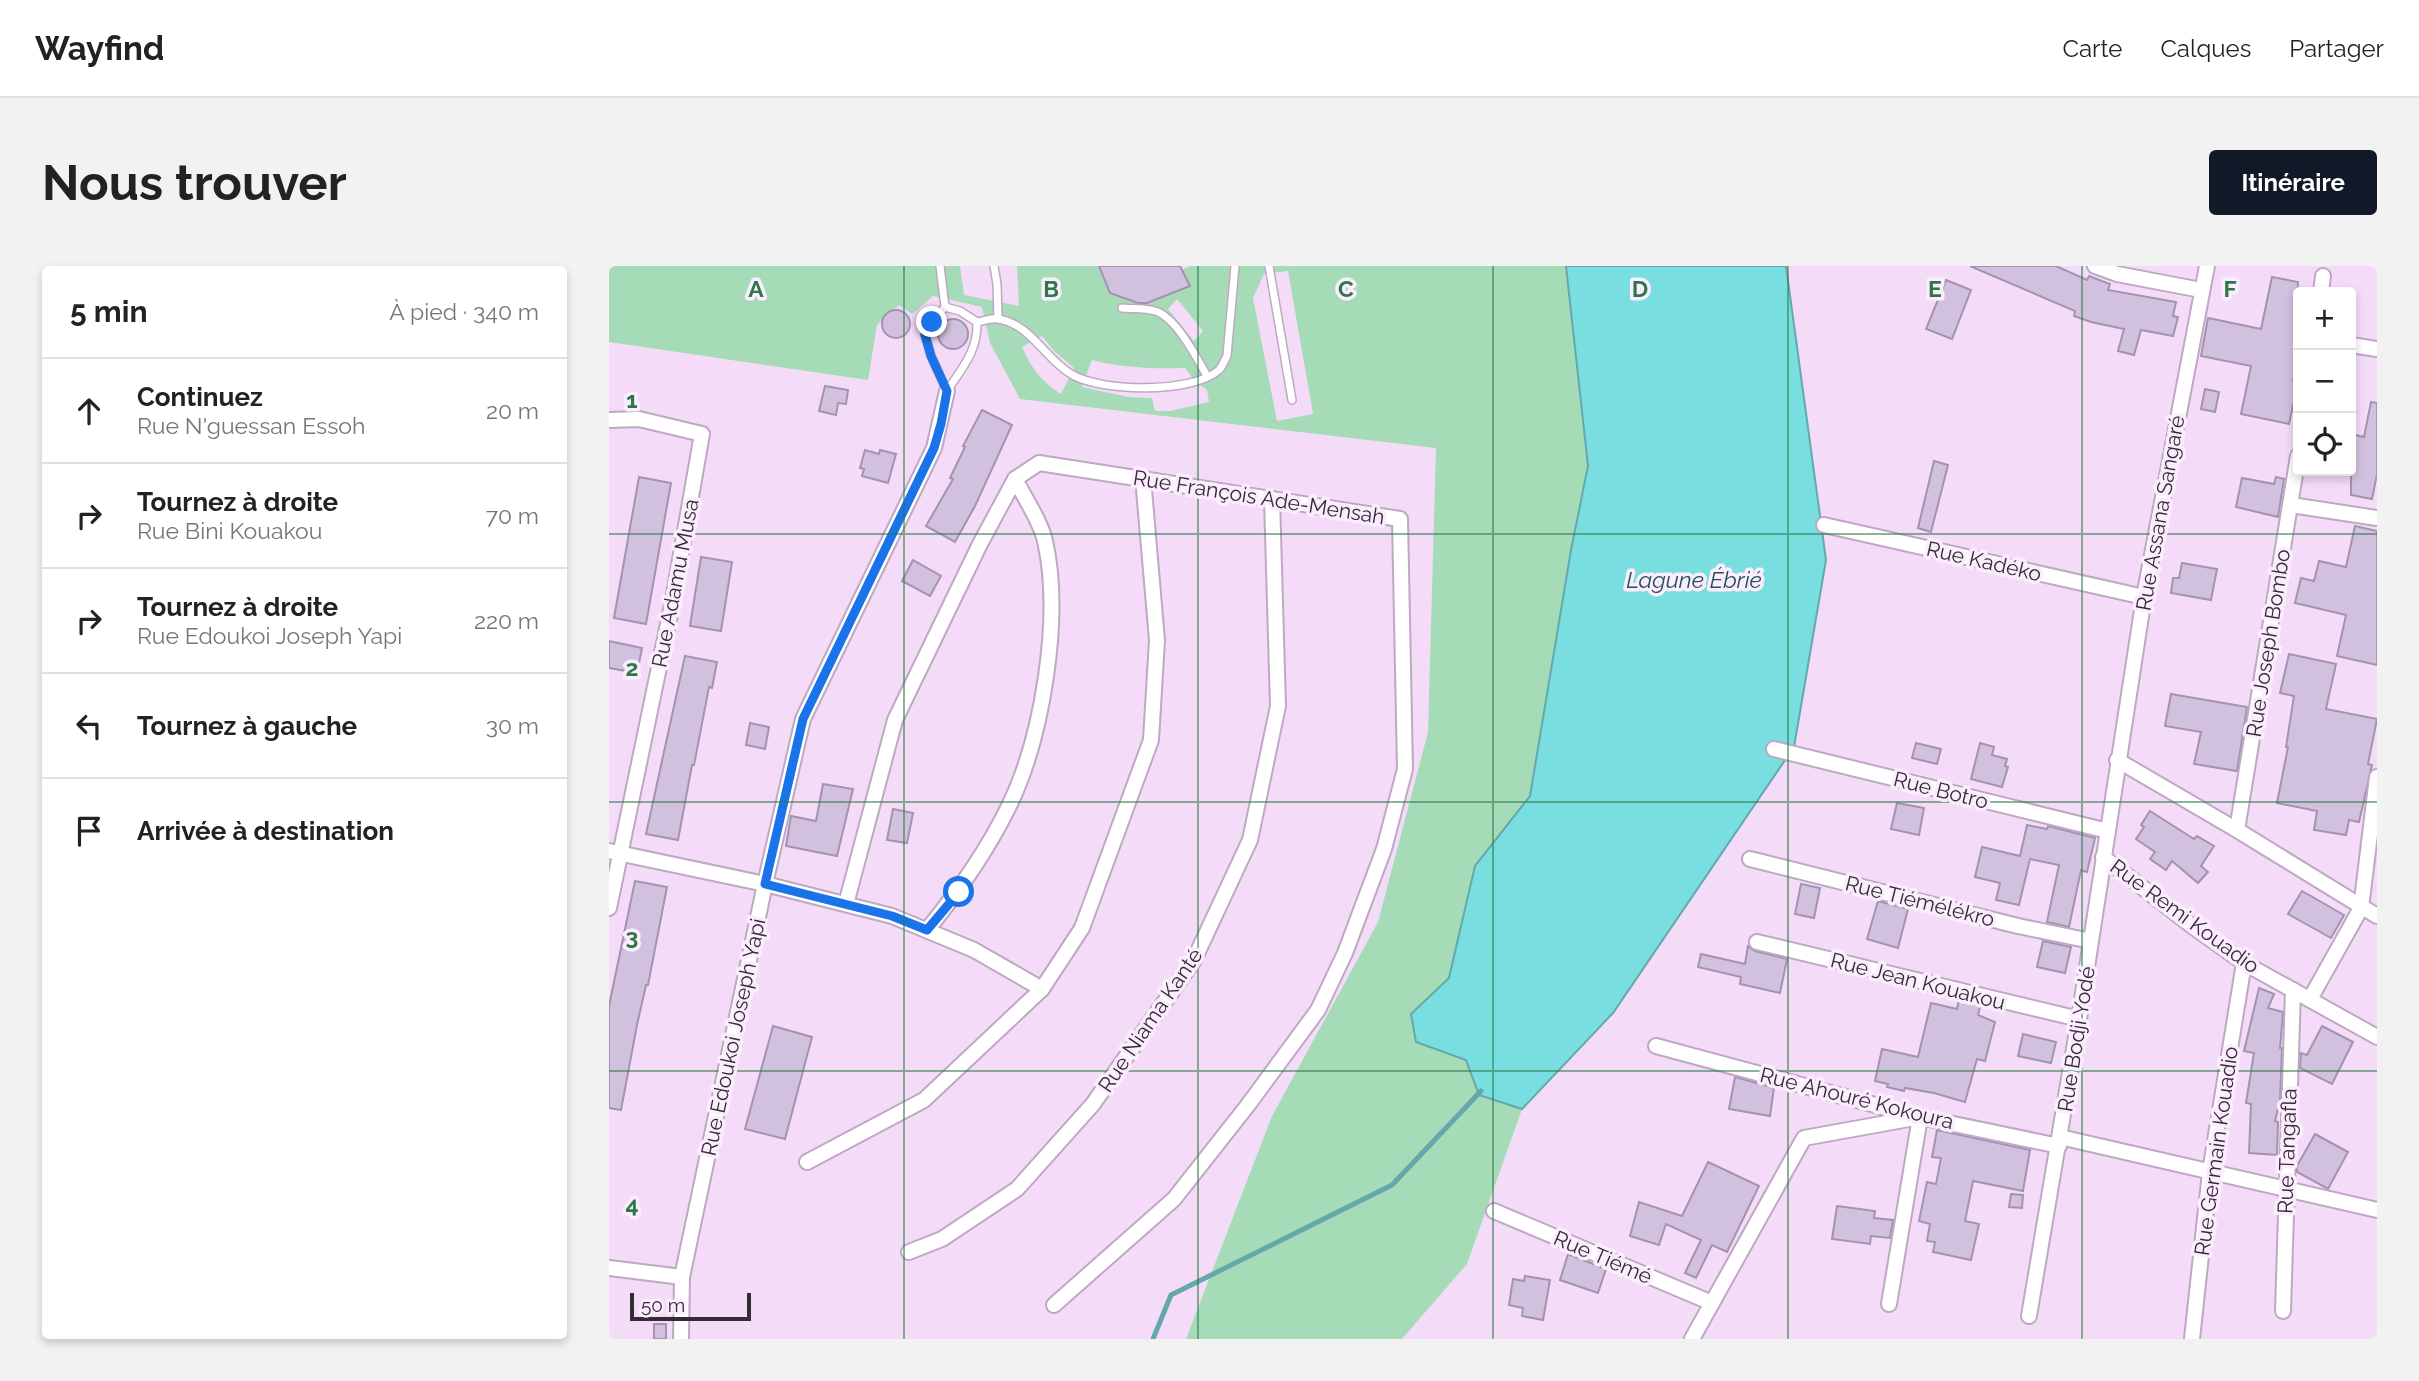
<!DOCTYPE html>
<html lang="fr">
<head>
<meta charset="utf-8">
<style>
  :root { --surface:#fff; --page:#f2f2f2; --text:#222; --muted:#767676; --line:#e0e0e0; --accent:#111827 }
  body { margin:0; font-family:Raleway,sans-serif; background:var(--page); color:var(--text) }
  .controls { position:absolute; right:21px; top:21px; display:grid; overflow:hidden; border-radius:7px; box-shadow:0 4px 10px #0003 }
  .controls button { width:63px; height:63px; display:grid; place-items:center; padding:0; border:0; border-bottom:2px solid var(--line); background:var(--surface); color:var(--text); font:35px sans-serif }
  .scale { position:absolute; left:21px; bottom:18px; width:121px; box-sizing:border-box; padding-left:7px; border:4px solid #342b36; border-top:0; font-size:19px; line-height:24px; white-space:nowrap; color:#342b36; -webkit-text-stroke:5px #fcedfe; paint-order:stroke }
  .stop { position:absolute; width:21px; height:21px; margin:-16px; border:5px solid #1a73e8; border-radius:50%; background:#fff }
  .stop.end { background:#1a73e8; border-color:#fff; box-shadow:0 2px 7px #0008 }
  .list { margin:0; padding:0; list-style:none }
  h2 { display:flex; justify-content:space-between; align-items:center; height:91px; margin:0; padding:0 28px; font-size:30px }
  h2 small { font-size:23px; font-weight:400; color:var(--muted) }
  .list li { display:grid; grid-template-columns:46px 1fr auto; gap:21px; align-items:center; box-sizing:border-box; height:105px; padding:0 28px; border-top:2px solid var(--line) }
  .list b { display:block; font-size:26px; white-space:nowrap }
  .list p { margin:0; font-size:23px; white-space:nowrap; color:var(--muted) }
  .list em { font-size:23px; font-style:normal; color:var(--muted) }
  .icon { flex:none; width:38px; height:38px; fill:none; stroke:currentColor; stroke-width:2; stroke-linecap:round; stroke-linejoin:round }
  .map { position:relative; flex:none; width:1768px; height:1073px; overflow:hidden; border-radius:7px }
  header { display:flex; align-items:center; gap:42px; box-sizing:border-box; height:98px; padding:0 35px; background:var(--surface); border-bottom:2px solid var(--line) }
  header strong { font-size:33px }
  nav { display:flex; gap:38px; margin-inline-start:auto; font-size:24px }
  .intro { display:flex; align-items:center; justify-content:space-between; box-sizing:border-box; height:168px; padding:0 42px }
  h1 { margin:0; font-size:49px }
  .button { padding:18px 32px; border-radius:7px; background:var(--accent); color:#fff; font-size:24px; font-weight:700 }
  main { display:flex; gap:42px; padding:0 42px }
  aside { flex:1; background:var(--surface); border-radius:7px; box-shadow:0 4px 10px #0003 }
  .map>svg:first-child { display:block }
  .green { fill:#a6dbb8; fill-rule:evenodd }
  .water { fill:#79dee0; stroke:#64a8ad; stroke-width:2 }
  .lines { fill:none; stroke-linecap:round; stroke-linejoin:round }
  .stream { stroke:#64a8ad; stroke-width:5 }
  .building { fill:#d2c1de; stroke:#a393af; stroke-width:2 }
  .service-casing { stroke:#bea8c2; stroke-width:10 }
  .minor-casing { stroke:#bea8c2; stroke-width:18 }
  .service { stroke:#fff; stroke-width:7 }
  .minor { stroke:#fff; stroke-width:14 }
  .route { stroke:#1a73e8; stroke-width:9 }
  .grid { fill:none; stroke:#2c7947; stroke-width:2; stroke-opacity:0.55 }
  .labels { text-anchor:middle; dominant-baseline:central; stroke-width:7; stroke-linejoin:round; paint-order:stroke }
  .street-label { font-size:21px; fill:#342b36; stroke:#fcedfe }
  .water-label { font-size:23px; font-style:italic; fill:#245253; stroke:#fcedfe }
  .grid-label { font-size:23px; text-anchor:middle; font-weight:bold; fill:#2c7947; stroke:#fcedfe; stroke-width:7; stroke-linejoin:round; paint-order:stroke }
</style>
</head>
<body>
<header>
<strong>Wayfind</strong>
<nav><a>Carte</a><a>Calques</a><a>Partager</a></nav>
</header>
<div class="intro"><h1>Nous trouver</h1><a class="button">Itinéraire</a></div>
<main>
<aside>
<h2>5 min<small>À pied · 340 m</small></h2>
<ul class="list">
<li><svg class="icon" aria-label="ahead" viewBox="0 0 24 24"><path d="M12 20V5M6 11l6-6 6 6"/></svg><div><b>Continuez</b><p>Rue N'guessan Essoh</p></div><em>20 m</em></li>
<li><svg class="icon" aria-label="right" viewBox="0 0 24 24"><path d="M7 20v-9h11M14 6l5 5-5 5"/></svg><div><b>Tournez à droite</b><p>Rue Bini Kouakou</p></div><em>70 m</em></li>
<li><svg class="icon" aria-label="right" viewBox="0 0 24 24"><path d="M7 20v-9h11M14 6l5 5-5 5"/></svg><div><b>Tournez à droite</b><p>Rue Edoukoi Joseph Yapi</p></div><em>220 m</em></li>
<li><svg class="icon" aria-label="left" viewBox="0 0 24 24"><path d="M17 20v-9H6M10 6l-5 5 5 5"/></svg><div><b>Tournez à gauche</b></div><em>30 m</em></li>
<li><svg class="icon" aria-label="arrive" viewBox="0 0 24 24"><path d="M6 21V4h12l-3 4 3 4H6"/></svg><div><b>Arrivée à destination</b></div></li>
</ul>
</aside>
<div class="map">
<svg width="1768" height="1073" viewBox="0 0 1768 1073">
  <rect width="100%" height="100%" fill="#f4dcf8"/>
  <path class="green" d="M0,0H351L355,29L410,40L408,0H490L498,21L508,17L505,29L526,35L530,26L536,38L580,20L573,4L581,0H957L979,200L962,284L921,530L866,600L840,712L802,748L807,776L857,794L870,829L913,843L858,998L793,1073H577L663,850L769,656L819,466L827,182L411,133L381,77L373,41L324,30L303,48L290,39L268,59L259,114L0,76ZM679,5L704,148L668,155L644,32L655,8ZM568,33L594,65L585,75L559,43ZM433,70L445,85L465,102L452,128C433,116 422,102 413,81ZM483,94C515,102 543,103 576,102L586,115L598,124L600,136L561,145H546L543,132L519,131L473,121Z"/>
  <polygon class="water" points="957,0 1177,0 1217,294 1185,481 1004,747 913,843 870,829 857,794 807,776 802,748 840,712 866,600 921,530 962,284 979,200"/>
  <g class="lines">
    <polyline class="stream" points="544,1073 562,1029 783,919 872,825"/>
  </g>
  <g class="building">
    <polygon points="490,0 571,0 581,20 538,37 529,37 501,27"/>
    <polygon points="1361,0 1447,0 1478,14 1480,10 1501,18 1499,24 1567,36 1564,50 1569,51 1564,70 1532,64 1525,89 1509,85 1515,63 1482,56 1465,50 1466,45"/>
    <polygon points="1663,11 1689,16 1687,60 1689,61 1689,88 1684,115 1689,116 1680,158 1632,148 1642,100 1592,90 1599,52 1652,63"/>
    <polygon points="1337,14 1362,24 1343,73 1317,63"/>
    <circle cx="287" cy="58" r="14"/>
    <circle cx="344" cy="68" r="15"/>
    <polygon points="216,120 239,124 237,138 229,137 227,149 210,145"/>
    <polygon points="1596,123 1610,126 1606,146 1592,143"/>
    <polygon points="1762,136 1768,137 1768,208 1763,233 1742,229 1742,168 1755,171"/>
    <polygon points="373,144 403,159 366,240 346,276 317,260 344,213 341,212 356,181 354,180"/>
    <polygon points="256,184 270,188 271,184 287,188 279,217 253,210 255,203 251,202"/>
    <polygon points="1325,195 1339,199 1322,266 1309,262"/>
    <polygon points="30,211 62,217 37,358 5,352"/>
    <polygon points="1667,211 1675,213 1669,251 1627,241 1633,212 1665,218"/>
    <polygon points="1746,260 1768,265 1768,399 1728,390 1737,349 1686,337 1692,312 1705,315 1710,295 1737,301"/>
    <polygon points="92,291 123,296 112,365 81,360"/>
    <polygon points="304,294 332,310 321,330 293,315"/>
    <polygon points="1573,297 1608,303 1602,334 1562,327 1564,312 1570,312"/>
    <polygon points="0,375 33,382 28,407 0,402"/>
    <polygon points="1680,388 1727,398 1717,443 1768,453 1759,498 1763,499 1750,556 1740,554 1737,569 1705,564 1708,545 1668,537 1679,481 1677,481 1685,430 1671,427"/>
    <polygon points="76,390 108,396 103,422 100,421 85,499 83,499 69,574 37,568"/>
    <polygon points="1562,428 1638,441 1628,505 1585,498 1592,466 1556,460"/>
    <polygon points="141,457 160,461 156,483 137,479"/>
    <polygon points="1307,477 1332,483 1328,498 1303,492"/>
    <polygon points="1371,477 1385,481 1383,489 1398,493 1396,500 1399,501 1393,521 1362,513"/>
    <polygon points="214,518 244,523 228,590 177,580 182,550 207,555"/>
    <polygon points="1288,537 1315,542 1310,569 1282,563"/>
    <polygon points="284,543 304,547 298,577 278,574"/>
    <polygon points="1541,545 1585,573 1588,570 1605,580 1592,600 1599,606 1589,617 1563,595 1557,604 1541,593 1546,586 1527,573 1535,561 1532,559"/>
    <polygon points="1418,559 1438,563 1439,560 1486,572 1478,606 1472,604 1460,661 1438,656 1450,599 1421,593 1410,639 1387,634 1391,617 1366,611 1373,581 1411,590"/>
    <polygon points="26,615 58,621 39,719 37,719 28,759 12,844 0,842 0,740"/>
    <polygon points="1192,618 1211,622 1205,652 1186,648"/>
    <polygon points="1693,625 1735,649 1722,672 1679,648"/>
    <polygon points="1269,635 1299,643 1289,682 1258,673"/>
    <polygon points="1434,675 1462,681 1456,707 1428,701"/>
    <polygon points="1139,680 1146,685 1178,693 1171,727 1131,718 1132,711 1089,701 1092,688 1136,698"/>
    <polygon points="1650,722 1665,728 1659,742 1674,746 1671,782 1673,782 1671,834 1666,855 1669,856 1668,889 1640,887 1642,838 1637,837 1645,787 1635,785"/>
    <polygon points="1350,734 1367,738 1371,741 1369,749 1386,756 1376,795 1368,793 1356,836 1325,827 1296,822 1295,825 1278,821 1279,818 1266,815 1273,783 1309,791 1322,737 1348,743"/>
    <polygon points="164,760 203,771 176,873 136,863"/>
    <polygon points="1713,760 1744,776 1723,818 1691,802 1692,787 1698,789"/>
    <polygon points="1414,768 1447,776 1442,797 1409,790"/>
    <polygon points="1126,811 1165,822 1161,850 1120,843"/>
    <polygon points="1328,864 1421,884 1414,925 1364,915 1356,955 1370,958 1362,994 1324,986 1326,976 1318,975 1321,958 1310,955 1318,916 1327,918 1332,892 1323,891"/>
    <polygon points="1706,868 1739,886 1719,923 1688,906 1688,900"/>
    <polygon points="1099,896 1150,920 1118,986 1103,979 1087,1012 1076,1007 1092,974 1057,958 1050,979 1021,970 1030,936 1073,950"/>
    <polygon points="1402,928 1414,929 1413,942 1400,941"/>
    <polygon points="1228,940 1266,945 1265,952 1284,954 1281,972 1262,970 1261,978 1223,973"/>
    <polygon points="959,988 997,1003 989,1027 951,1014"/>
    <polygon points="916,1010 941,1014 934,1054 913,1050 914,1042 900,1039 904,1013 915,1015"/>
    <rect x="45" y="1058" width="12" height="15"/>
  </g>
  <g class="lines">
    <defs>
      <g id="service">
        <polyline points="331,0 336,41"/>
        <polyline points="385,0 388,18 389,53"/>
        <polyline points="660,0 683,134"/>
        <path d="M336,41L351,45L368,56C369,85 353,102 338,125"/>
        <polyline points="336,41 323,56 316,69 322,90 338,125"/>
        <path d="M513,42C524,43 536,42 546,45C567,51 588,92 598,110"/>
        <path d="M368,56C374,55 383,52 389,53C422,58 436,93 462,108C491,126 583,128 610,104C613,101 615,95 618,90L626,0"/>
      </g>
      <g id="minor">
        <polyline points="1486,0 1508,8 1592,24"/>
        <polyline points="1712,26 1714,10"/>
        <polyline points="1742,79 1768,83"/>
        <polyline points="0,154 30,153 93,168 64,334 0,642"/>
        <polyline points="1682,239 1768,252"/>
        <polyline points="1215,259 1535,331"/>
        <polyline points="1165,483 1499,565"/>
        <polyline points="1508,494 1628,564 1768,650"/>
        <polyline points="1628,564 1689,190"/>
        <polyline points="0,585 156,618 283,650 365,684 433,723"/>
        <polyline points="1494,591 1583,660 1635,697 1768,771"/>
        <polyline points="1141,593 1409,660 1482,675"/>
        <polyline points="237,638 286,454 371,278 406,213 430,197 791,253 796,503 775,583 736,687 709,744 639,839 565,933 445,1039"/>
        <path d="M318,664C350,625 378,585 400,540C434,470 453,350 436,275C432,256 415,231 406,213"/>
        <polyline points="1148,676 1470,753"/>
        <polyline points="1701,733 1752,642 1768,511"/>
        <polyline points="1047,780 1311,851 1450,880"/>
        <polyline points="1451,871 1768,944"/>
        <polyline points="198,896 315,834 433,723 473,662 542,474 548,374 534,212"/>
        <polyline points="885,945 1103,1037"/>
        <polyline points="300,986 333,973 408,923 484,838 585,694 641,574 669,440 663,233"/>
        <polyline points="0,1002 73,1011"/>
        <polyline points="1674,1045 1684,724"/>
        <polyline points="1420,1050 1470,753 1535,331 1598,0"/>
        <polyline points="72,1073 73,1011 156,618 194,453 325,182 338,125"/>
        <polyline points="1083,1073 1195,872 1311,851 1280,1038"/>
        <polyline points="1583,1073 1601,906 1635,697"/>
      </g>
    </defs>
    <use href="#service" class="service-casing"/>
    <use href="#minor" class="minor-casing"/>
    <use href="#service" class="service"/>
    <use href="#minor" class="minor"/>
  </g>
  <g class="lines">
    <polyline class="route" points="323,56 316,69 322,90 338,125 332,158 325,182 194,453 156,618 283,650 318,664 350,626"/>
  </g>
  <path class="grid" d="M295,0V1073M589,0V1073M884,0V1073M1179,0V1073M1473,0V1073M0,268H1768M0,536H1768M0,805H1768"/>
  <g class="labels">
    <g class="street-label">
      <text transform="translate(650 231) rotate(9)">Rue François Ade-Mensah</text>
      <text transform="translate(1551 247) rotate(-80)">Rue Assana Sangaré</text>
      <text transform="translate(1375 295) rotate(13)">Rue Kadéko</text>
      <text transform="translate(66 317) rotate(-79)">Rue Adamu Musa</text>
      <text transform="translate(1659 377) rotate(-81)">Rue Joseph Bombo</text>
      <text transform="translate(1332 524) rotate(14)">Rue Botro</text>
      <text transform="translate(1311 635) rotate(14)">Rue Tiémélékro</text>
      <text transform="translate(1576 650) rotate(36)">Rue Remi Kouadio</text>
      <text transform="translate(1309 715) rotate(14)">Rue Jean Kouakou</text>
      <text transform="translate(541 754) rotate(-56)">Rue Niama Kanté</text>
      <text transform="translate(124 771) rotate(-78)">Rue Edoukoi Joseph Yapi</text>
      <text transform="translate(1467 773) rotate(-81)">Rue Bodji Yodé</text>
      <text transform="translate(1248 832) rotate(14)">Rue Ahouré Kokoura</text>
      <text transform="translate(1607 885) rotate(-82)">Rue Germain Kouadio</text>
      <text transform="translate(1678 885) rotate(-88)">Rue Tangafla</text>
      <text transform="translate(994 991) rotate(23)">Rue Tiémé</text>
    </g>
    <g class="water-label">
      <text x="1085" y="313">Lagune Ébrié</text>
    </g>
  </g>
  <g class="grid-label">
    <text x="147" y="31">A</text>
    <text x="442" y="31">B</text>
    <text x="737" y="31">C</text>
    <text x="1031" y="31">D</text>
    <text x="1326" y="31">E</text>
    <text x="1621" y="31">F</text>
    <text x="23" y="142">1</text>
    <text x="23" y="410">2</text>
    <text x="23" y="679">3</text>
    <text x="23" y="947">4</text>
  </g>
</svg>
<div class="controls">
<button>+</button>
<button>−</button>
<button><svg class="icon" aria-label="locate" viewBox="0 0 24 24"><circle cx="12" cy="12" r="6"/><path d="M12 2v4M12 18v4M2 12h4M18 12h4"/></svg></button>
</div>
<div class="scale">50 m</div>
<div class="stop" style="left:350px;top:626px"></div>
<div class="stop end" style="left:323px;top:56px"></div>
</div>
</main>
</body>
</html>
